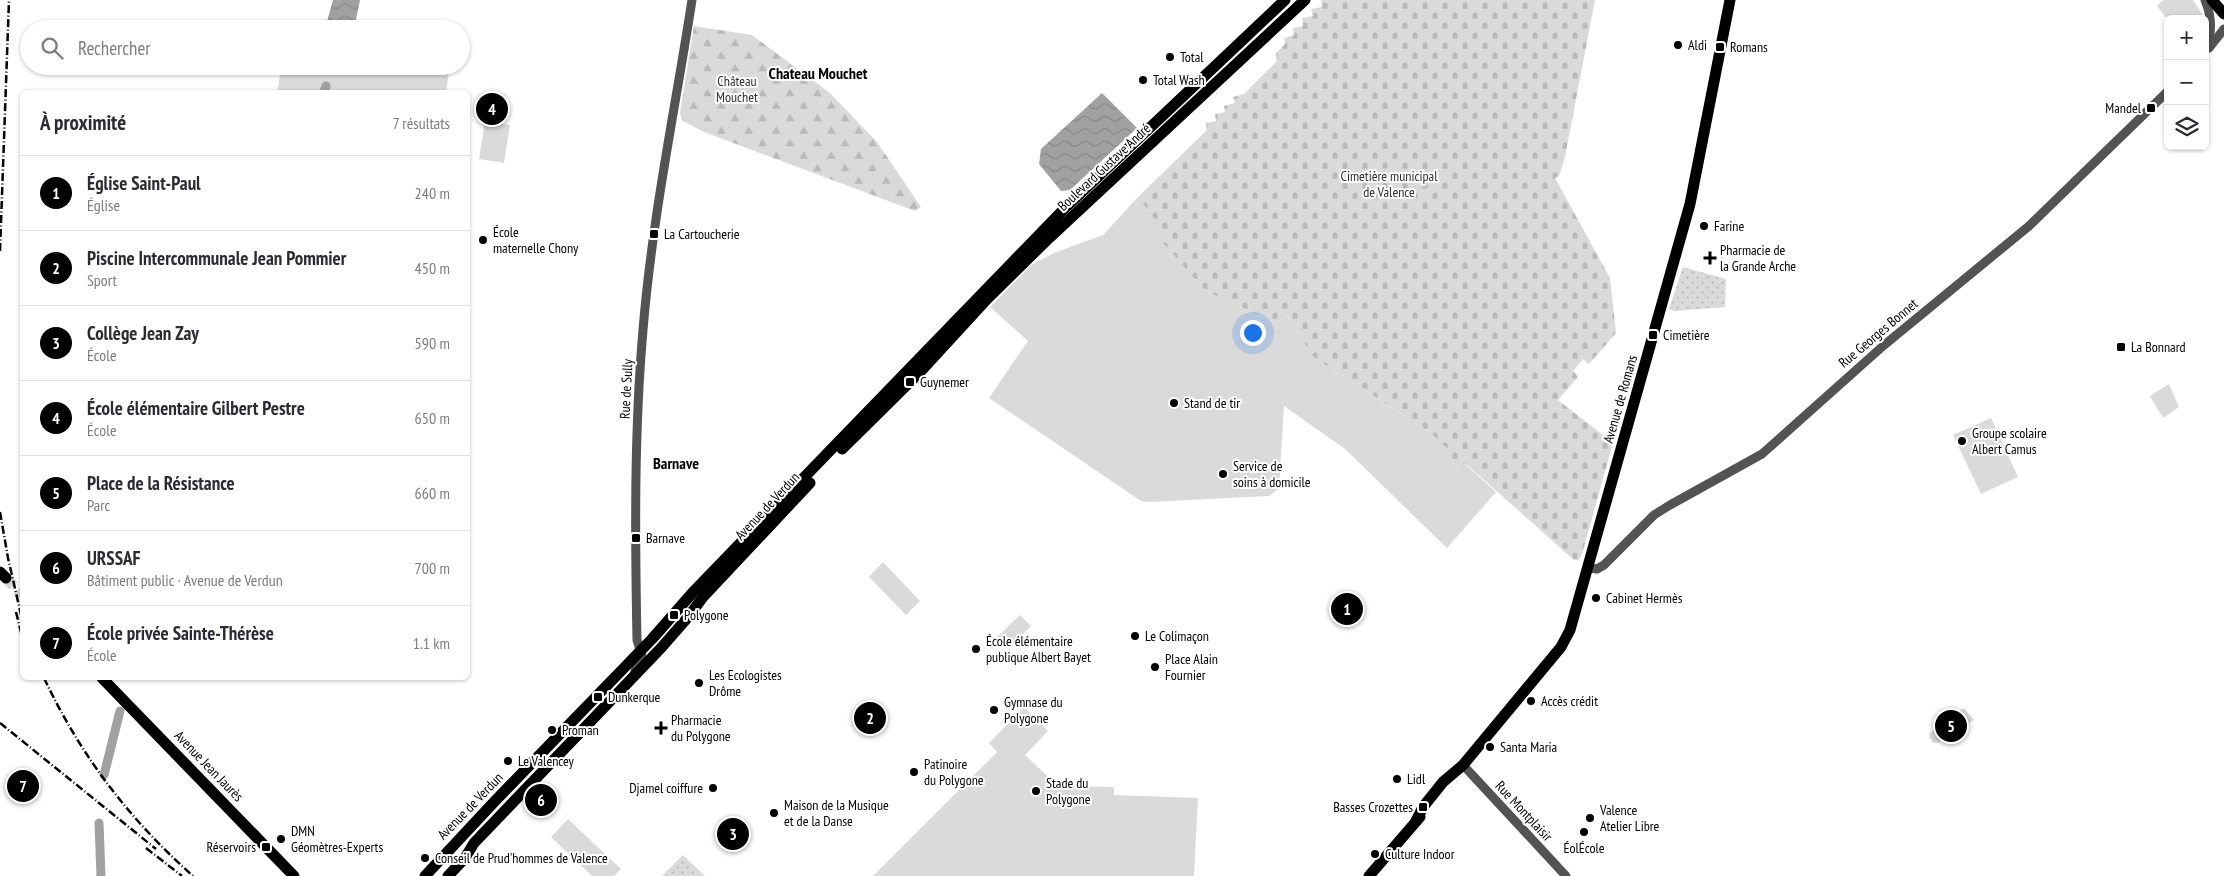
<!DOCTYPE html>
<html lang="fr">
<head>
<meta charset="utf-8">
<style>
  :root { --surface:#fff; --page:#f7f7f7; --text:#2b2b33; --muted:#7c7c81; --line:#e1e1e2; --accent:#000 }
  body { margin:0; font-family:"PT Sans Narrow",sans-serif; background:var(--page); color:var(--text) }
  .controls { position:absolute; right:15px; top:15px; display:grid; overflow:hidden; border-radius:8px; box-shadow:0 1px 4px #0004 }
  .controls button { width:45px; height:45px; display:grid; place-items:center; padding:0; border:0; border-bottom:1px solid var(--line); background:var(--surface); color:var(--text); font:25px sans-serif }
  .you { position:absolute; left:1252px; top:332px; width:18px; height:18px; margin:-12px; border:4px solid #fff; border-radius:50%; background:#1a73e8; box-shadow:0 0 0 8px #1a73e833 }
  .badge { display:grid; place-items:center; width:32px; height:32px; border-radius:50%; background:var(--accent); color:#fff; font-size:16px; font-weight:700 }
  .pin { position:absolute; translate:-50% -50%; border:2px solid #fff; box-shadow:0 1px 5px #0006 }
  .list { margin:0; padding:0; list-style:none }
  h2 { display:flex; justify-content:space-between; align-items:center; height:65px; margin:0; padding:0 20px; font-size:21px }
  h2 small { font-size:16px; font-weight:400; color:var(--muted) }
  .list li { display:grid; grid-template-columns:32px 1fr auto; gap:15px; align-items:center; box-sizing:border-box; height:75px; padding:0 20px; border-top:1px solid var(--line) }
  .list b { display:block; font-size:19px; white-space:nowrap }
  .list p { margin:0; font-size:16px; white-space:nowrap; color:var(--muted) }
  .list em { font-size:16px; font-style:normal; color:var(--muted) }
  .icon { flex:none; width:28px; height:28px; fill:none; stroke:currentColor; stroke-width:2; stroke-linecap:round; stroke-linejoin:round }
  .map { position:relative; flex:none; width:2224px; height:876px; overflow:hidden }
  .search { position:absolute; background:var(--surface); box-shadow:0 1px 4px #0004; left:20px; top:20px; width:450px; height:55px; display:flex; align-items:center; gap:12px; box-sizing:border-box; padding:0 18px; border-radius:28px; color:var(--muted); font-size:19px }
  .panel { position:absolute; background:var(--surface); box-shadow:0 1px 4px #0004; left:20px; top:90px; width:450px; height:590px; border-radius:8px }
  .map>svg:first-child { display:block }
  .grass { fill:url(#grass-dots) }
  .forest { fill:url(#forest-firs) }
  .cemetery { fill:url(#cemetery-stones) }
  .park { fill:#dadada }
  .water { fill:url(#water-waves) }
  .lines { fill:none; stroke-linecap:round; stroke-linejoin:round }
  .canal { stroke:#a1a1a1; stroke-width:9 }
  .major-tunnel { stroke:#d9d9d9; stroke-width:11; stroke-dasharray:11 5.5; stroke-linecap:butt }
  .minor { stroke:#535353; stroke-width:9 }
  .major { stroke:#000; stroke-width:11 }
  .rail { stroke:#000; stroke-width:2.5; stroke-dasharray:8 2.5 1 2.5; stroke-linecap:butt }
  .poi-dot { fill:#000; stroke:#fff; stroke-width:2 }
  .labels { text-anchor:middle; dominant-baseline:central; stroke-width:4; stroke-linejoin:round; paint-order:stroke }
  .poi-label { font-size:14px; fill:#000; stroke:#fff; text-anchor:start }
  .park-label { font-size:14px; fill:#313131; stroke:#fff }
  .street-label { font-size:14px; fill:#000; stroke:#fff }
  .quarter-label { font-size:16px; font-weight:bold; fill:#000; stroke:#fff }
</style>
</head>
<body>
<div class="map">
<svg width="2224" height="876" viewBox="0 0 2224 876">
  <defs>
    <pattern id="grass-dots" width="8" height="8" patternUnits="userSpaceOnUse" patternTransform="scale(1.25)"><rect width="8" height="8" fill="#dadada"/><path d="M2 2h.1M6 6h.1" fill="none" stroke="#b9b9b9" stroke-width="1.8" stroke-linecap="round"/></pattern>
    <pattern id="forest-firs" width="22" height="20" patternUnits="userSpaceOnUse" patternTransform="scale(1.25)"><rect width="22" height="20" fill="#dadada"/><path d="M5 1l3.5 6h-7zM16 11l3.5 6h-7z" fill="#b9b9b9"/></pattern>
    <pattern id="cemetery-stones" width="16" height="16" patternUnits="userSpaceOnUse" patternTransform="scale(1.25)"><rect width="16" height="16" fill="#dadada"/><path d="M2 7V4a2 2 0 0 1 4 0v3zM10 15v-3a2 2 0 0 1 4 0v3z" fill="#b9b9b9"/></pattern>
    <pattern id="water-waves" width="16" height="10" patternUnits="userSpaceOnUse" patternTransform="scale(1.25)"><rect width="16" height="10" fill="#a1a1a1"/><path d="M0 5q4-4 8 0t8 0" fill="none" stroke="#898989"/></pattern>
  </defs>
  <rect width="100%" height="100%" fill="#fff"/>
  <g class="grass">
    <polygon points="1683,267 1726,279 1725,307 1674,311 1669,309"/>
    <polygon points="683,855 705,876 662,876"/>
  </g>
  <polygon class="forest" points="694,26 752,35 830,93 877,142 921,207 915,211 704,132 683,121 680,113"/>
  <polygon class="cemetery" points="1321,0 1595,0 1565,157 1559,176 1555,178 1610,278 1616,333 1589,364 1583,359 1573,371 1578,377 1558,400 1613,443 1582,554 1579,560 1574,560 1465,463 1459,468 1446,455 1431,433 1313,357 1287,315 1276,323 1205,291 1161,241 1138,197 1207,130 1206,123 1216,121 1215,114 1225,112 1224,106 1235,103 1233,97 1244,94 1277,61 1276,53 1285,44 1284,38 1294,35 1293,28 1303,26 1302,18 1313,16 1311,9 1322,7"/>
  <g class="park">
    <polygon points="2163,0 2193,0 2202,14 2202,19 2168,20 2157,6"/>
    <polygon points="275,66 450,66 446,92 277,92 280,76"/>
    <polygon points="485,121 510,125 504,163 479,159"/>
    <polygon points="1138,197 1167,235 1161,241 1205,291 1276,323 1287,315 1313,357 1431,433 1449,450 1446,455 1459,468 1464,463 1496,492 1447,548 1345,449 1284,406 1279,488 1269,496 1149,502 1141,501 989,398 1028,341 990,307 1031,265 1054,253 1103,235"/>
    <polygon points="2169,384 2179,407 2163,418 2150,396"/>
    <polygon points="1991,418 2018,477 1981,494 1953,435"/>
    <polygon points="883,562 920,601 906,615 869,577"/>
    <polygon points="1020,615 1031,626 1008,649 997,637"/>
    <polygon points="1024,707 1048,731 1025,755 1058,786 1114,787 1114,795 1198,798 1194,876 873,876 997,752 989,743"/>
    <polygon points="1964,708 1974,720 1938,743 1933,743 1929,737 1930,733"/>
    <polygon points="568,819 621,869 614,876 592,876 551,837"/>
  </g>
  <g class="water">
    <polygon points="333,0 360,0 354,29 325,29"/>
    <polygon points="1102,93 1137,128 1070,190 1061,191 1039,164 1041,149"/>
  </g>
  <g class="lines">
    <g class="canal">
      <polyline points="324,92 326,86"/>
      <polyline points="104,775 120,711"/>
      <polyline points="99,823 101,876"/>
    </g>
    <polyline class="major-tunnel" points="6,578 22,595"/>
    <g class="minor">
      <path d="M2205,0C2212,17 2213,33 2205,49"/>
      <polyline points="2209,48 2224,29"/>
      <polyline points="1588,568 1597,569 1604,565 1654,515 1670,505 1762,454 1883,346 2029,226 2168,91"/>
      <path d="M635,671L642,656L637,640C635,536 634,433 643,330C652,219 675,110 692,0"/>
      <polyline points="1463,765 1566,876"/>
    </g>
    <g class="major">
      <polyline points="2212,0 2224,14"/>
      <polyline points="842,449 920,372 987,299 1046,241 1305,0"/>
      <polyline points="0,572 6,578"/>
      <polyline points="102,678 294,876"/>
      <polyline points="1416,821 1423,807 1443,782 1463,765 1561,647 1570,630 1690,204 1730,0"/>
      <polyline points="425,876 495,801 652,639 695,590 1065,208 1285,0"/>
      <polyline points="448,876 465,858 474,843 661,648 689,616 703,597 810,483"/>
      <polyline points="1369,876 1420,817"/>
    </g>
    <g class="rail">
      <polyline points="0,251 9,0"/>
      <polyline points="0,512 8,558 22,619"/>
      <polyline points="16,612 22,636"/>
      <path d="M44,678C81,756 128,818 193,876"/>
      <polyline points="0,723 156,849"/>
      <polyline points="146,848 182,876"/>
    </g>
  </g>
  <g class="poi-dot">
    <circle cx="1678" cy="45" r="5"/>
    <rect x="1715" y="42" width="10" height="10" rx="2.5"/>
    <circle cx="1170" cy="57" r="5"/>
    <circle cx="1143" cy="80" r="5"/>
    <rect x="2146" y="103" width="10" height="10" rx="2.5"/>
    <circle cx="1704" cy="226" r="5"/>
    <rect x="649" y="229" width="10" height="10" rx="2.5"/>
    <circle cx="483" cy="240" r="5"/>
    <path d="M1707.5 250.5h5v5h5v5h-5v5h-5v-5h-5v-5h5z"/>
    <rect x="1648" y="330" width="10" height="10" rx="2.5"/>
    <rect x="2116" y="342" width="10" height="10" rx="2.5"/>
    <rect x="905" y="377" width="10" height="10" rx="2.5"/>
    <circle cx="1174" cy="403" r="5"/>
    <circle cx="1962" cy="441" r="5"/>
    <circle cx="1223" cy="474" r="5"/>
    <rect x="631" y="533" width="10" height="10" rx="2.5"/>
    <circle cx="1596" cy="598" r="5"/>
    <rect x="669" y="610" width="10" height="10" rx="2.5"/>
    <circle cx="1135" cy="636" r="5"/>
    <circle cx="976" cy="649" r="5"/>
    <circle cx="1155" cy="667" r="5"/>
    <circle cx="699" cy="683" r="5"/>
    <rect x="593" y="692" width="10" height="10" rx="2.5"/>
    <circle cx="1531" cy="701" r="5"/>
    <circle cx="994" cy="710" r="5"/>
    <path d="M658.5 720.5h5v5h5v5h-5v5h-5v-5h-5v-5h5z"/>
    <circle cx="552" cy="730" r="5"/>
    <circle cx="1490" cy="747" r="5"/>
    <circle cx="508" cy="761" r="5"/>
    <circle cx="914" cy="772" r="5"/>
    <circle cx="1397" cy="779" r="5"/>
    <circle cx="713" cy="788" r="5"/>
    <circle cx="1036" cy="791" r="5"/>
    <rect x="1418" y="802" width="10" height="10" rx="2.5"/>
    <circle cx="774" cy="813" r="5"/>
    <circle cx="1590" cy="818" r="5"/>
    <circle cx="1584" cy="832" r="5"/>
    <circle cx="281" cy="839" r="5"/>
    <rect x="261" y="842" width="10" height="10" rx="2.5"/>
    <circle cx="1375" cy="854" r="5"/>
    <circle cx="425" cy="858" r="5"/>
  </g>
  <g class="labels">
    <g class="poi-label">
      <text x="1688" y="45">Aldi</text>
      <text x="1730" y="47">Romans</text>
      <text x="1180" y="57">Total</text>
      <text x="1153" y="80">Total Wash</text>
      <text x="2141" y="108" text-anchor="end">Mandel</text>
      <text x="1714" y="226">Farine</text>
      <text x="493" y="232">École<tspan x="493" dy="16">maternelle Chony</tspan></text>
      <text x="664" y="234">La Cartoucherie</text>
      <text x="1720" y="250">Pharmacie de<tspan x="1720" dy="16">la Grande Arche</tspan></text>
      <text x="1663" y="335">Cimetière</text>
      <text x="2131" y="347">La Bonnard</text>
      <text x="920" y="382">Guynemer</text>
      <text x="1184" y="403">Stand de tir</text>
      <text x="1972" y="433">Groupe scolaire<tspan x="1972" dy="16">Albert Camus</tspan></text>
      <text x="1233" y="466">Service de<tspan x="1233" dy="16">soins à domicile</tspan></text>
      <text x="646" y="538">Barnave</text>
      <text x="1606" y="598">Cabinet Hermès</text>
      <text x="684" y="615">Polygone</text>
      <text x="1145" y="636">Le Colimaçon</text>
      <text x="986" y="641">École élémentaire<tspan x="986" dy="16">publique Albert Bayet</tspan></text>
      <text x="1165" y="659">Place Alain<tspan x="1165" dy="16">Fournier</tspan></text>
      <text x="709" y="675">Les Ecologistes<tspan x="709" dy="16">Drôme</tspan></text>
      <text x="608" y="697">Dunkerque</text>
      <text x="1541" y="701">Accès crédit</text>
      <text x="1004" y="702">Gymnase du<tspan x="1004" dy="16">Polygone</tspan></text>
      <text x="671" y="720">Pharmacie<tspan x="671" dy="16">du Polygone</tspan></text>
      <text x="562" y="730">Proman</text>
      <text x="1500" y="747">Santa Maria</text>
      <text x="518" y="761">Le Valencey</text>
      <text x="924" y="764">Patinoire<tspan x="924" dy="16">du Polygone</tspan></text>
      <text x="1407" y="779">Lidl</text>
      <text x="1046" y="783">Stade du<tspan x="1046" dy="16">Polygone</tspan></text>
      <text x="703" y="788" text-anchor="end">Djamel coiffure</text>
      <text x="784" y="805">Maison de la Musique<tspan x="784" dy="16">et de la Danse</tspan></text>
      <text x="1413" y="807" text-anchor="end">Basses Crozettes</text>
      <text x="1600" y="810">Valence<tspan x="1600" dy="16">Atelier Libre</tspan></text>
      <text x="291" y="831">DMN<tspan x="291" dy="16">Géomètres-Experts</tspan></text>
      <text x="256" y="847" text-anchor="end">Réservoirs</text>
      <text x="1584" y="848" text-anchor="middle">ÉolÉcole</text>
      <text x="1385" y="854">Culture Indoor</text>
      <text x="435" y="858">Conseil de Prud'hommes de Valence</text>
    </g>
    <g class="park-label">
      <text x="737" y="81">Château<tspan x="737" dy="16">Mouchet</tspan></text>
      <text x="1389" y="176">Cimetière municipal<tspan x="1389" dy="16">de Valence</tspan></text>
    </g>
    <g class="street-label">
      <text transform="translate(1104 167) rotate(-43)">Boulevard Gustave André</text>
      <text transform="translate(1878 333) rotate(-40)">Rue Georges Bonnet</text>
      <text transform="translate(626 389) rotate(-87)">Rue de Sully</text>
      <text transform="translate(1620 399) rotate(-74)">Avenue de Romans</text>
      <text transform="translate(767 506) rotate(-47)">Avenue de Verdun</text>
      <text transform="translate(209 766) rotate(46)">Avenue Jean Jaurès</text>
      <text transform="translate(470 806) rotate(-46)">Avenue de Verdun</text>
      <text transform="translate(1524 811) rotate(47)">Rue Montplaisir</text>
    </g>
    <g class="quarter-label">
      <text x="818" y="73">Chateau Mouchet</text>
      <text x="676" y="463">Barnave</text>
    </g>
  </g>
</svg>
<div class="controls">
<button>+</button>
<button>−</button>
<button><svg class="icon" aria-label="layers" viewBox="0 0 24 24"><path d="M12 4l9 5-9 5-9-5zM3 14l9 5 9-5"/></svg></button>
</div>
<div class="you"></div>
<div class="pin badge" style="left:1347px;top:609px">1</div>
<div class="pin badge" style="left:870px;top:718px">2</div>
<div class="pin badge" style="left:733px;top:834px">3</div>
<div class="pin badge" style="left:492px;top:109px">4</div>
<div class="pin badge" style="left:1951px;top:726px">5</div>
<div class="pin badge" style="left:541px;top:800px">6</div>
<div class="pin badge" style="left:23px;top:786px">7</div>
<div class="search"><svg class="icon" aria-label="search" viewBox="0 0 24 24"><circle cx="10" cy="10" r="6"/><path d="M15 15l6 6"/></svg>Rechercher</div>
<section class="panel">
<h2>À proximité<small>7 résultats</small></h2>
<ul class="list">
<li><span class="badge">1</span><div><b>Église Saint-Paul</b><p>Église</p></div><em>240 m</em></li>
<li><span class="badge">2</span><div><b>Piscine Intercommunale Jean Pommier</b><p>Sport</p></div><em>450 m</em></li>
<li><span class="badge">3</span><div><b>Collège Jean Zay</b><p>École</p></div><em>590 m</em></li>
<li><span class="badge">4</span><div><b>École élémentaire Gilbert Pestre</b><p>École</p></div><em>650 m</em></li>
<li><span class="badge">5</span><div><b>Place de la Résistance</b><p>Parc</p></div><em>660 m</em></li>
<li><span class="badge">6</span><div><b>URSSAF</b><p>Bâtiment public · Avenue de Verdun</p></div><em>700 m</em></li>
<li><span class="badge">7</span><div><b>École privée Sainte-Thérèse</b><p>École</p></div><em>1.1 km</em></li>
</ul>
</section>
</div>
</body>
</html>
